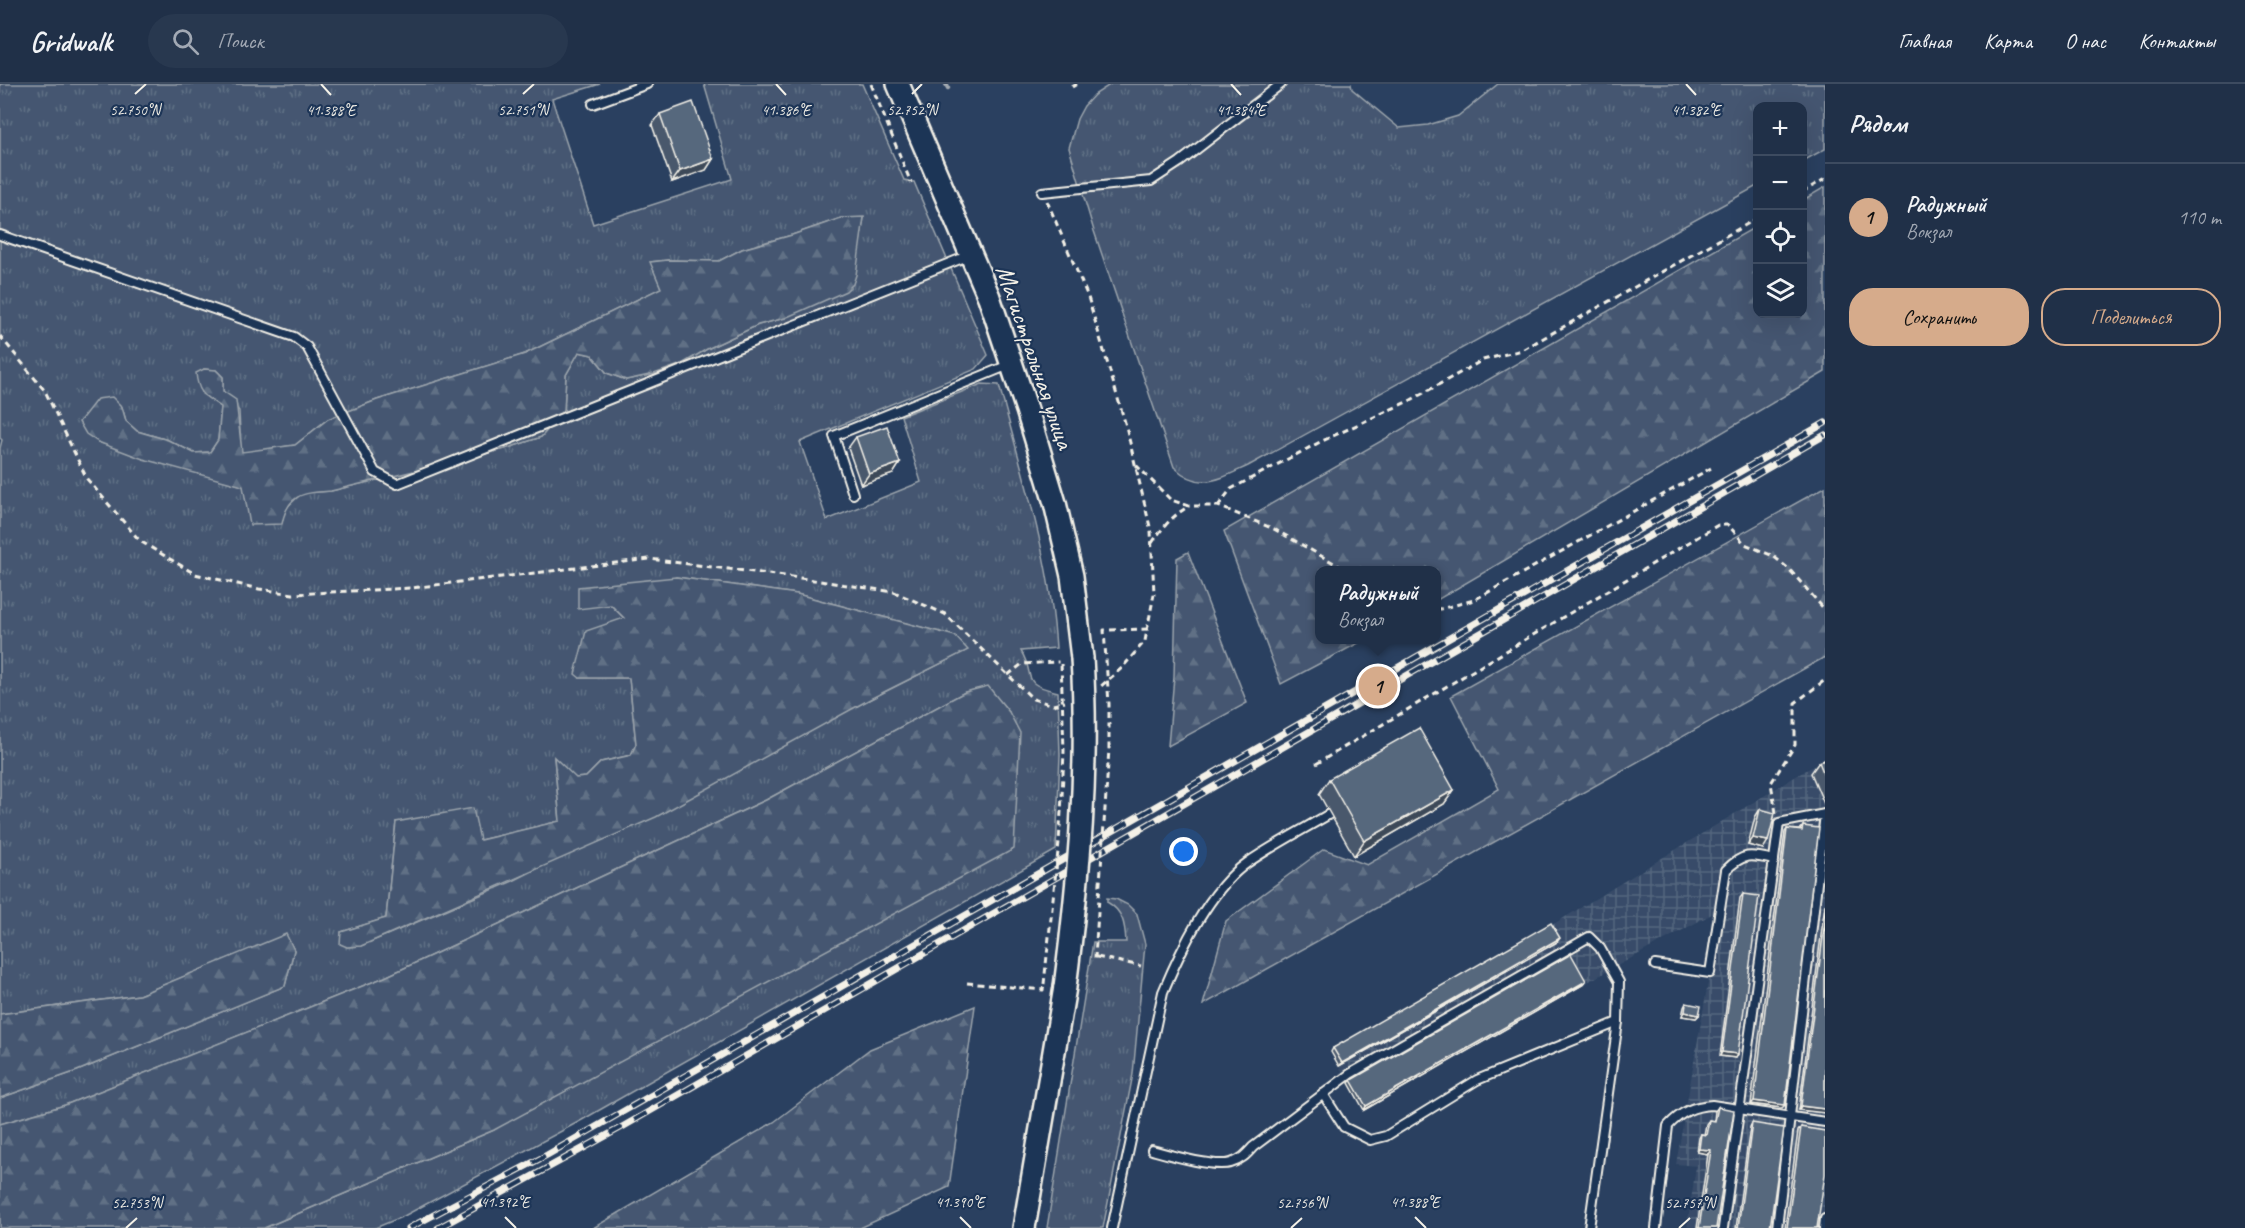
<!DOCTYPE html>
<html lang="ru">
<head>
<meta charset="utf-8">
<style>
  :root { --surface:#203048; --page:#28384f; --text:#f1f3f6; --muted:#a2a9b4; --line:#3d4b60; --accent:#d6ab8b }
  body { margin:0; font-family:Caveat,sans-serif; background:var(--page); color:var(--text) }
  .controls { position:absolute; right:18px; top:18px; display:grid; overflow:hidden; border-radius:12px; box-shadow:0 6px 24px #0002 }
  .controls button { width:54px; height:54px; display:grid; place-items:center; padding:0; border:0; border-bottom:2px solid var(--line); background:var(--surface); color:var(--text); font:30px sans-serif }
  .you { position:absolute; left:1184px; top:768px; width:21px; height:21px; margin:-15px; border:4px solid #fff; border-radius:50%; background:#1a73e8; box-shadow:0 0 0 9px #1a73e833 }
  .badge { display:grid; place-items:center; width:39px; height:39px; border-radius:50%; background:var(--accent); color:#111; font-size:20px; font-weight:700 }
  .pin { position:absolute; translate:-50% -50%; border:3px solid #fff; box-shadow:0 2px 6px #0006 }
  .popup { position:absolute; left:1315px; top:482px; width:126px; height:78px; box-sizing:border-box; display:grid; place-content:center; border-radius:12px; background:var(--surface); filter:drop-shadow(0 2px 4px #0005); font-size:20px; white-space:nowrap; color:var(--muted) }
  .popup b { font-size:22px; color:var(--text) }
  .popup::after { content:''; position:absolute; left:50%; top:100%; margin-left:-12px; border:12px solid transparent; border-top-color:var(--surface) }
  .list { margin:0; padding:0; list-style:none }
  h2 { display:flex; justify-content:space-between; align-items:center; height:78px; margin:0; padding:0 24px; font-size:26px }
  h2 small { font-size:20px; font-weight:400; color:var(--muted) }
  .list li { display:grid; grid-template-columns:39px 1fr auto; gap:18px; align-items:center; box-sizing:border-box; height:108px; padding:0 24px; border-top:2px solid var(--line) }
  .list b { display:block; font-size:22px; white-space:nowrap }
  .list p { margin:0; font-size:20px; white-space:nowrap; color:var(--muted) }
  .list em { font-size:20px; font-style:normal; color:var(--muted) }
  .actions { display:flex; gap:12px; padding:18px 24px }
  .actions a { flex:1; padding:14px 0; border:2px solid var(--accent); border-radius:24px; text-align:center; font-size:21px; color:var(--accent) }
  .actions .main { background:var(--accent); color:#111 }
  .icon { flex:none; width:33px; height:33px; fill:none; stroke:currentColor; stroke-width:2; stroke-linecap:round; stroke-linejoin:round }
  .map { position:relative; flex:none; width:1825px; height:1144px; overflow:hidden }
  header { display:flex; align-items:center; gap:36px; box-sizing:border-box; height:84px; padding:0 30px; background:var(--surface); border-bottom:2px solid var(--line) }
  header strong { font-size:28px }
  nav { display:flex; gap:33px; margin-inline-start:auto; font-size:21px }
  .search { width:420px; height:54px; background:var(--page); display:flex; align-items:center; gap:15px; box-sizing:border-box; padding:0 21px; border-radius:33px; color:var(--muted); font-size:22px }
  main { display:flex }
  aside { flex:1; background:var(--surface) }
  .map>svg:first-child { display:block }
  .industrial { fill:url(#industrial-grid) }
  .grass { fill:url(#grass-tufts); stroke:#9ca4ac; stroke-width:1.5; fill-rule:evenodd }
  .forest { fill:url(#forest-firs); stroke:#9ca4ac; stroke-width:1.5 }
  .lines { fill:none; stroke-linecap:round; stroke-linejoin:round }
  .stream { stroke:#a1a8b0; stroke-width:4.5 }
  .service-casing { stroke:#f4f1e8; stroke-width:12 }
  .secondary-casing { stroke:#f4f1e8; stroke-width:26 }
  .path { stroke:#f4f1e8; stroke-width:3; stroke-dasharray:6 4.5; stroke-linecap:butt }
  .service { stroke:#1d3557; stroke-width:8 }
  .secondary { stroke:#1d3557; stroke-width:21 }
  .rail-casing { stroke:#f4f1e8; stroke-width:7 }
  .rail { stroke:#1d3557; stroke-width:4.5; stroke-dasharray:14; stroke-linecap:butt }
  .secondary-bridge-casing { stroke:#f4f1e8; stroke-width:26; stroke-linecap:butt }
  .path-bridge { stroke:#f4f1e8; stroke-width:3; stroke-dasharray:6 4.5; stroke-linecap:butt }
  .secondary-bridge { stroke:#1d3557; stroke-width:21 }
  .wall { fill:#4a596c; stroke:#f4f1e8; stroke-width:1.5 }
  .shaded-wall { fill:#3c4858; stroke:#f4f1e8; stroke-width:1.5 }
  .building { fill:#56677d; stroke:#f4f1e8; stroke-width:1.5 }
  .ticks { fill:none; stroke:#f4f1e8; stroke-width:2 }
  .labels { text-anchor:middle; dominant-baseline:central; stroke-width:4.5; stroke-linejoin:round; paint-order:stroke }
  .street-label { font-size:26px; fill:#f4f1e8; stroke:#1d3557 }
  .ticks-label { font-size:15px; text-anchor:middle; fill:#f4f1e8; stroke:#1d3557; stroke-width:4.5; stroke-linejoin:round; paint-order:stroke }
</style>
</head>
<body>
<header>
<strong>Gridwalk</strong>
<div class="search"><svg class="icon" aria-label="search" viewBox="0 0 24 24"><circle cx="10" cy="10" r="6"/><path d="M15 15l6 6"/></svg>Поиск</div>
<nav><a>Главная</a><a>Карта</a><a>О нас</a><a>Контакты</a></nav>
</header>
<main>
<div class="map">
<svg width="1825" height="1144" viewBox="0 0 1825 1144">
  <defs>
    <pattern id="industrial-grid" width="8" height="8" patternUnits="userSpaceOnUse" patternTransform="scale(1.5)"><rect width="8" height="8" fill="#374c69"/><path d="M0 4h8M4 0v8" fill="none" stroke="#55667e"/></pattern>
    <pattern id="grass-tufts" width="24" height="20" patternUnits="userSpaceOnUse" patternTransform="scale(1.5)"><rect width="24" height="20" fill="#445771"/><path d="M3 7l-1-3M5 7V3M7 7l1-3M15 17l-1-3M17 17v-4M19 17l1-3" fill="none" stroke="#607085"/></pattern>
    <pattern id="forest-firs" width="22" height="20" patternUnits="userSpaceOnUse" patternTransform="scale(1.5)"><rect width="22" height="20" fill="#445771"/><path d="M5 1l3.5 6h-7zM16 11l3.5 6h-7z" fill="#607085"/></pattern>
  </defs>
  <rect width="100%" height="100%" fill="#2a4060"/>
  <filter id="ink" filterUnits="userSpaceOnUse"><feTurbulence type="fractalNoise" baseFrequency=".0167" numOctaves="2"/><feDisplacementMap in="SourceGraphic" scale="12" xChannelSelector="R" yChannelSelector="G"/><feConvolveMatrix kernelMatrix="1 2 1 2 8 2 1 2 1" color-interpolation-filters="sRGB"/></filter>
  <g filter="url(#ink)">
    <polygon class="industrial" points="1825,677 1825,1144 1687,1144 1696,1082 1676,1080 1721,825 1584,900 1364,1026 1331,968 1549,843 1808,685"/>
    <g class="grass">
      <path d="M0,0H600L552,15L593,140L732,95L704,0H862L904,96L914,98L988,271L976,285L800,358L827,436L921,398L901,332L982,300L999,301C1021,385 1051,477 1056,564L1021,567C1037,594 1018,599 1058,608L1060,671L1056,766L582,1036L404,1132L375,1144H264L494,1046L1009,628L988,603L965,608L766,716L385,893L65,1021L0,1040V1014L77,987L285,902L294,866L286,851L139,911L0,930V364L2,356L0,354ZM841,134H864L857,176L785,234L758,241L707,265L682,280L654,290L626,296L607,289L592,271L579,268L566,291L564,327L541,353L505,365L331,407L302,409L285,425L243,402L98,358L122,323L126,337L137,347L168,356L194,369L210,368L218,356L221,323L202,310L204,285L216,286L223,293V307L239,327L241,369L295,361L328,335L377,316L525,270L661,204L651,178L668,176L719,177L742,165L792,151ZM676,493L797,510L954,552L967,566L513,797L361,862L347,863L341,848L386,834L396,738L480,756L560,737L554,674L575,694L586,693L601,678L631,671L636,660L629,594H580L624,534L611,521Z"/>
      <path d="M1111,0H1351L1352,5L1399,44L1428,41L1458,32L1498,0H1825V65L1803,77L1802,22H1758L1757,102L1248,382C1219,395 1201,408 1174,383L1094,147L1069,64L1077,35L1084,22L1094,11Z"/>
      <path d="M1107,814L1116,815L1128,821L1137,830L1145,860L1133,990L1103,1144H1047L1093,858H1126C1125,840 1123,827 1107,818Z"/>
    </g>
    <g class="forest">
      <polygon points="1825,103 1825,288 1437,516 1436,486 1320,486 1320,556 1364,556 1281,600 1224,447 1757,142 1758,230 1802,230 1803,116"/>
      <path d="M864,133L856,191L853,200L846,207L785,234L758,241L707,265L682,280L654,290L626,296L607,289L592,271L579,268L566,291L564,327L541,353L505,365L331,407C303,409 288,409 282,440L250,441L243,402L143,375L98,358L86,350L79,338L97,315L112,313L122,323L126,337L137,347L168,356L194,369L210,368L218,356L221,323C205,312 198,310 196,289L204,285L216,286L223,293V307L236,316L242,368L295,361L328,335L377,316L525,270L661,204L650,178L668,176L719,177L742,165L792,151L841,134Z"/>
      <polygon points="1825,403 1825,573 1203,921 1226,837 1324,765 1367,781 1499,705 1451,612"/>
      <polygon points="1188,468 1247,619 1168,662 1174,593 1177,474"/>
      <polygon points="676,493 797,510 955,552 968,566 872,614 656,733 361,862 347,863 340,860 341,848 386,834 396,738 473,724 480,756 560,737 554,673 576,694 586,693 601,678 631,671 636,660 629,594 580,594 575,590 586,547 624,534 611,521 578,525 578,503"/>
      <polygon points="988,602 1009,628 1020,649 1014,765 494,1046 264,1144 0,1144 0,1040 65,1021 385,893 766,716 965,608"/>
      <polygon points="286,850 294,866 285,902 77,987 0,1014 0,930 139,911"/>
      <polygon points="975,922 949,1103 860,1144 593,1144 774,1038 870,965"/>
    </g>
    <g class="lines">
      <polyline class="stream" points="946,0 948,4"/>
      <defs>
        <g id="service">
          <polyline points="593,20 647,0"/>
          <polyline points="1042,108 1151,97 1180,78 1281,0"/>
          <polyline points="0,151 294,253 307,263 375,388 397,400 970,171"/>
          <polyline points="853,410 834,352 1009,281"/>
          <path d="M1655,881L1710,889L1726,786C1744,768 1752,771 1774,776"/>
          <polyline points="1323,1010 1344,1043 1370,1056 1386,1052 1477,996 1618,938"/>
          <path d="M1152,1066C1170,1071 1214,1084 1231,1079C1241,1076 1246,1071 1253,1063L1350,990L1589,853L1600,864L1619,898L1618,938L1589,1144"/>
          <path d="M1112,1144L1163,908C1181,865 1209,806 1247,779C1276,759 1308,743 1338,725"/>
          <path d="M1656,1144L1668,1042C1681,1028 1693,1022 1712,1021L1825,1038"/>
          <polyline points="1723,1144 1779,739 1825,730"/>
          <polyline points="1777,1144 1825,730"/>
          <polyline points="1824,1144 1825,1135"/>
        </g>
        <g id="secondary">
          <polyline points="898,0 989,213 1027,326 1055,419 1072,492 1082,574"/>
          <polyline points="1024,1144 1065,903"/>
        </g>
      </defs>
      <use href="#service" class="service-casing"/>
      <use href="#secondary" class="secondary-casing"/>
      <g class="path">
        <polyline points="871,0 911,99"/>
        <polyline points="1072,3 1077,0"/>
        <polyline points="1802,108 1825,95"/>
        <polyline points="1047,117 1088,213 1126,342 1151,447 1154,510 1145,557 1122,584 1101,602"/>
        <polyline points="0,252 45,307 87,395 140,457 195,490 259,505 293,510 411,504 649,475 800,494 894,508 945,530 1033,615 1053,621 1065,618"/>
        <polyline points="1136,381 1171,416 1189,422 1218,422 1274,445 1346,486"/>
        <polyline points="1218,422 1231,405 1320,358 1411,316 1483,276 1522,266 1758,134"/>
        <path d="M1152,459C1163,443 1172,432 1189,422"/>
        <polyline points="1436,524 1440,525 1474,516 1713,383"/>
        <polyline points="1110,546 1147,545"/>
        <polyline points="1008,591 1022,580 1057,578"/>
        <polyline points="1316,680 1718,441 1728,441 1745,460 1773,472 1789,485 1825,526"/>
        <polyline points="1776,729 1771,699 1795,661 1795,619 1825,596"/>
        <polyline points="1097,873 1141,882"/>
        <polyline points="967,899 1043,906 1044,900"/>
      </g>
      <use href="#service" class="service"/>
      <use href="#secondary" class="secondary"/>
      <defs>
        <g id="rail">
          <polyline points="409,1144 547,1071 1825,339"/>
          <polyline points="438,1144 624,1042 1825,351"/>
        </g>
      </defs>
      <use href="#rail" class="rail-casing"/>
      <use href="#rail" class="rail"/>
      <defs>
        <path id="secondary-bridge" d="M1065,903C1079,794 1089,684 1082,574"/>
      </defs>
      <use href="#secondary-bridge" class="secondary-bridge-casing"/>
      <g class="path-bridge">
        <polyline points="1097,873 1095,873 1109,665 1109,620 1104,546 1110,546"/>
        <polyline points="1044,900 1059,758 1062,712 1064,667 1061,578 1057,578"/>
      </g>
      <use href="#secondary-bridge" class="secondary-bridge"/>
    </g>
    <g class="wall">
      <polygon points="660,30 713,75 706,86 672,98 652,41"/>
      <polygon points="856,353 900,379 893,390 861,401 848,364"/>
      <polygon points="1825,676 1825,722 1811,689 1819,678"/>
      <polygon points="1329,695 1454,706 1444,720 1354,772 1319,710"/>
      <polygon points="1760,725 1763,765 1748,761 1755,733"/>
      <polygon points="1803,742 1782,1024 1751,1020 1785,748 1787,745 1800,746"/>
      <polygon points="1743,810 1738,970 1736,974 1720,972 1740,814"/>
      <polygon points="1825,820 1825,1029 1799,1026"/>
      <polygon points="1557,858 1339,982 1331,968 1333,964"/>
      <polygon points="1584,900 1364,1026 1349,999 1351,996"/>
      <polygon points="1686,919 1699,931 1696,934 1682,932 1684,923"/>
      <polygon points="1718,1023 1716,1144 1697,1144 1708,1070 1697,1068 1699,1054 1701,1050 1704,1051 1706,1040 1709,1036 1714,1037 1715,1027"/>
      <polygon points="1752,1039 1770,1144 1736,1144 1750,1043"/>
      <polygon points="1801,1043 1817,1144 1785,1144 1798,1047"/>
    </g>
    <g class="shaded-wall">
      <polygon points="713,75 706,86 672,98 680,87"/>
      <polygon points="900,379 893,390 861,401 869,390"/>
      <polygon points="1454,706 1444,720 1354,772 1364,757"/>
      <polygon points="1753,754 1768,757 1763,765 1748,761"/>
      <polygon points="1560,854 1557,858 1339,982 1342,979"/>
      <polygon points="1586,897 1584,900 1364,1026 1366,1022"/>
      <polygon points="1685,928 1699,931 1696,934 1682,932"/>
      <polygon points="1722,968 1738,970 1736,974 1720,972"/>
      <polygon points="1754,1017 1785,1021 1782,1024 1751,1020"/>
      <polygon points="1801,1022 1825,1025 1825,1029 1799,1026"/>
      <polygon points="1699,1065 1711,1066 1708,1070 1697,1068"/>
    </g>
    <g class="building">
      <polygon points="693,18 713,75 680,87 660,30"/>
      <polygon points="887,342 900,379 869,390 856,353"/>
      <polygon points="1419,644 1454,706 1364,757 1329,695"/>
      <polygon points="1825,676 1825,693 1819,678"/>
      <polygon points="1760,725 1775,729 1768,757 1753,754"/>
      <polygon points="1803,742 1819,744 1785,1021 1754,1017 1787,745 1802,747"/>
      <polygon points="1743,810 1759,812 1738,970 1722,968"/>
      <polygon points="1825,837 1825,1025 1801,1022"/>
      <polygon points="1551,839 1560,854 1342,979 1333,964"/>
      <polygon points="1571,870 1586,897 1366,1022 1351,996"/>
      <polygon points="1686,919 1701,922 1699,931 1685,928"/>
      <polygon points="1718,1023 1734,1026 1716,1144 1699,1144 1711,1066 1699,1065 1701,1050 1706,1051 1709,1036 1715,1037"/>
      <polygon points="1752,1039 1784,1044 1770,1144 1738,1144"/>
      <polygon points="1801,1043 1825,1047 1825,1090 1817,1144 1787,1144"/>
    </g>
  </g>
  <path class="ticks" d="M321,0L331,11M776,0L786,11M1231,0L1241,11M1686,0L1696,11M135,10L146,0M523,10L534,0M912,10L922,0M505,1133L516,1144M960,1133L971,1144M1415,1133L1426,1144M126,1144L137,1134M1291,1144L1302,1134M1679,1144L1690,1134"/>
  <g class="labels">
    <g class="street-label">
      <text transform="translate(1035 273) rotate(71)">Магистральная улица</text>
    </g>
  </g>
  <g class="ticks-label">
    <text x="135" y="31">52.750°N</text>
    <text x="523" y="31">52.751°N</text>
    <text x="912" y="31">52.752°N</text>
    <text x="331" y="31">41.388°E</text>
    <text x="786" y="31">41.386°E</text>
    <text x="1241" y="31">41.384°E</text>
    <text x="1696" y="31">41.382°E</text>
    <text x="505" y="1123">41.392°E</text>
    <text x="960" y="1123">41.390°E</text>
    <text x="1415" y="1123">41.388°E</text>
    <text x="137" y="1124">52.753°N</text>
    <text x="1302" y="1124">52.756°N</text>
    <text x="1690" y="1124">52.757°N</text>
  </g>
</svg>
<div class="controls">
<button>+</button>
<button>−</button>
<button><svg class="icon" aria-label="locate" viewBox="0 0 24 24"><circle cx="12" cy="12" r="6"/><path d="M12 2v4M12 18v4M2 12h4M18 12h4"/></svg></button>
<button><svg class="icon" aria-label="layers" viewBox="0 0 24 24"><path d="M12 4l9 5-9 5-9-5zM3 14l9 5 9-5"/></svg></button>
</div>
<div class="you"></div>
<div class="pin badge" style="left:1378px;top:602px">1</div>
<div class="popup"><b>Радужный</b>Вокзал</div>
</div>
<aside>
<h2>Рядом<small></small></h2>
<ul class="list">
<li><span class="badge">1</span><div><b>Радужный</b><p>Вокзал</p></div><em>110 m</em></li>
</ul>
<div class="actions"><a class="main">Сохранить</a><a>Поделиться</a></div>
</aside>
</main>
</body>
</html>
